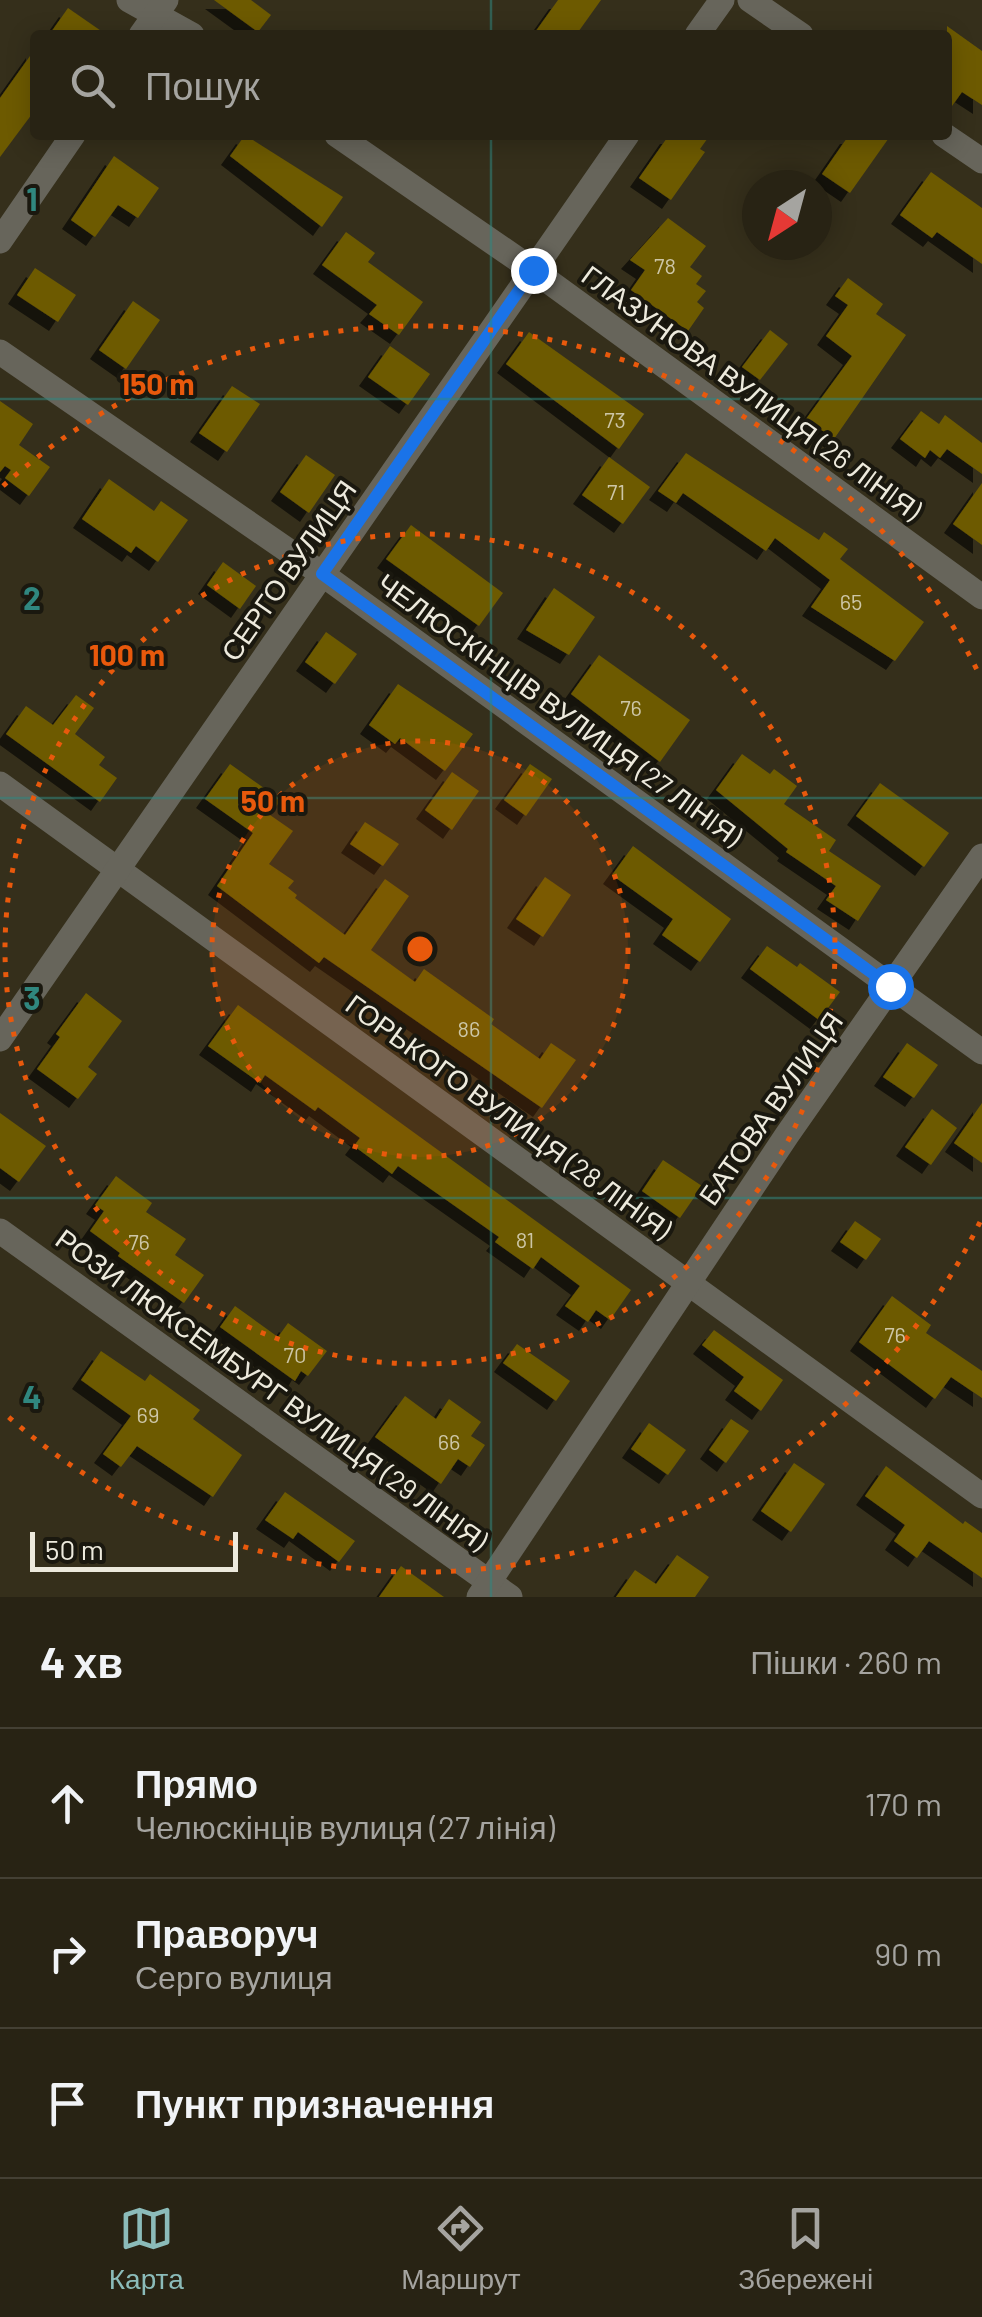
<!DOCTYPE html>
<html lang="uk">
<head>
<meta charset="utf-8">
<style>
  :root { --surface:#282314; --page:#342f22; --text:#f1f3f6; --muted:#a5a4a0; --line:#444034; --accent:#8bbbb9 }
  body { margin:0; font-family:Barlow,sans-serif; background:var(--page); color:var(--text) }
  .compass { position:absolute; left:742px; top:170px; width:90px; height:90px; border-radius:50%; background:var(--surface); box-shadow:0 5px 25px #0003; rotate:216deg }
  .scale { position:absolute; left:30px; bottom:25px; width:208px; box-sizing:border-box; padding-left:10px; border:5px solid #edeadd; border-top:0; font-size:28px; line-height:35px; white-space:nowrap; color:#edeadd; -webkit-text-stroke:8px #1a180f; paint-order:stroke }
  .stop { position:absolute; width:30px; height:30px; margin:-22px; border:8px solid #1a73e8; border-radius:50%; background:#fff }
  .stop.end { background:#1a73e8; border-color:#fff; box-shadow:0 2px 10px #0008 }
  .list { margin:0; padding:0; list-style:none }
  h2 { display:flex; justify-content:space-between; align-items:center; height:130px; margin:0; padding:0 40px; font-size:42px }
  h2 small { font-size:32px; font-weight:400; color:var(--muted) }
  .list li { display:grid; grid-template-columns:65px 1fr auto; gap:30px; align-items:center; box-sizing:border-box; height:150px; padding:0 40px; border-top:2px solid var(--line) }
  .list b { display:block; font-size:38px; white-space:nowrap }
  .list p { margin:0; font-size:32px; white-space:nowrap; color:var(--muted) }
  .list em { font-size:32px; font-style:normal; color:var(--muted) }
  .icon { flex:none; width:55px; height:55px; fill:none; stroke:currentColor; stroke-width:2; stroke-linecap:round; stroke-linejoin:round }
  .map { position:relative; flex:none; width:982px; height:1597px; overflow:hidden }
  .search { position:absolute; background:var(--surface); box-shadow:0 5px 25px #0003; left:30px; right:30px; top:30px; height:110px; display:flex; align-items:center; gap:25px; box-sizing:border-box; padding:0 35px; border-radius:10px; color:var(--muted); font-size:38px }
  .sheet { height:580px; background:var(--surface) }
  nav { display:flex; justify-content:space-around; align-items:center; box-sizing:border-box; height:140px; border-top:2px solid var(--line); background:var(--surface); font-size:28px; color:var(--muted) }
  nav a { display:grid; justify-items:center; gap:5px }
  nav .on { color:var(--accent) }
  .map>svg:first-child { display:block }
  .building { fill:#6d5a00; filter:url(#shadow) }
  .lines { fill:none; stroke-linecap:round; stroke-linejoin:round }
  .minor { stroke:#67655b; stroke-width:25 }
  .route { stroke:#1a73e8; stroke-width:12 }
  .grid { fill:none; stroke:#30877f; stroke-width:2.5; stroke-opacity:0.55 }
  .ring { fill:none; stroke:#e8590c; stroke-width:5; stroke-dasharray:5 10 }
  .labels { text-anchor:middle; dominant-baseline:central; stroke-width:8; stroke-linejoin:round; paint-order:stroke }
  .number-label { font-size:22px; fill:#cdc6a6 }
  .street-label { font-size:28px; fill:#edeadd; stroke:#1a180f }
  .grid-label { font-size:32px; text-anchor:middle; font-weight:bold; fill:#30877f; stroke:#1a180f; stroke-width:8; stroke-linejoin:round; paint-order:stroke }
  .centre { fill:#e8590c; stroke:#1a180f; stroke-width:5 }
  .ring-label { font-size:30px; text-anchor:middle; font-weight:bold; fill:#e8590c; stroke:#1a180f; stroke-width:8; stroke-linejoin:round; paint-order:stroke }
</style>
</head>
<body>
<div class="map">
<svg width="982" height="1597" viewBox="0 0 982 1597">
  <defs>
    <filter id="shadow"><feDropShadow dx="-9" dy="9" stdDeviation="0" flood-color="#0009"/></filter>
  </defs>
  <rect width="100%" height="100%" fill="#352f1b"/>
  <g class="building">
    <polygon points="214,0 251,0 271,15 258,32"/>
    <polygon points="558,0 601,0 576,35 533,35"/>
    <polygon points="68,8 107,35 49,35"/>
    <polygon points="947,26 982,51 982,105 962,92 947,113"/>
    <polygon points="35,49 35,110 0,157 0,98"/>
    <polygon points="245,135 343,197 322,227 230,156"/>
    <polygon points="669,135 710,135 700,149 705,152 671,200 639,178"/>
    <polygon points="849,135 891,135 850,193 822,174"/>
    <polygon points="114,156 159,188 138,218 118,205 95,237 71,220"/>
    <polygon points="931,172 982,208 982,264 937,232 932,238 900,215"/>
    <polygon points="668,218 706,246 690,267 702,276 696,284 706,291 697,302 704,308 688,331 631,290 645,270 630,260"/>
    <polygon points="346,232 375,253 368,262 423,302 399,335 369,314 377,305 322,265"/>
    <polygon points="35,268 76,295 58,322 17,295"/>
    <polygon points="848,278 883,304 876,314 906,335 834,439 806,419 852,356 826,336 848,305 835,296"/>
    <polygon points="133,301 160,320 126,369 99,350"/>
    <polygon points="770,330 788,344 760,380 742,367"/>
    <polygon points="529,332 644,414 619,449 506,364"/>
    <polygon points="390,346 430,374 408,405 368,377"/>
    <polygon points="232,386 260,404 227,452 199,433"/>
    <polygon points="0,401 33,424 19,445 50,467 29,496 5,478 11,470 5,466 0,472"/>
    <polygon points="921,411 939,424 945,415 982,443 982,474 947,449 940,458 930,450 925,458 900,439"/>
    <polygon points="686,453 819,540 824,532 848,549 840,559 924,622 895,661 811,607 830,580 775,538 766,551 683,493 676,503 658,491"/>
    <polygon points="306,455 335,475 309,513 280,492"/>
    <polygon points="609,457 650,487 623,524 582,495"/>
    <polygon points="109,479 154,511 161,501 188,520 158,562 136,546 131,553 82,519"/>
    <polygon points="982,483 982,545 953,524"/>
    <polygon points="411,525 503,593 479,626 386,559"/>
    <polygon points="223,562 256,586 240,609 207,585"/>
    <polygon points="554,588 595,617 569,655 526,630"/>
    <polygon points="326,632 357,654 335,684 305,662"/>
    <polygon points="599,655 690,720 660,762 571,694"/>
    <polygon points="398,684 473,734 445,771 400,738 395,744 369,725"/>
    <polygon points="76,695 94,708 75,734 105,757 99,765 117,778 100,802 6,734 26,706 53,725"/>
    <polygon points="742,754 770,774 774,769 797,786 784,804 836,840 829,851 881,886 858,921 826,900 836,886 786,852 788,849 716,790"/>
    <polygon points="230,764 281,800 270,815 293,831 269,864 294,881 288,888 297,895 295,898 345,935 385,879 409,896 371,950 415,982 424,969 494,1019 491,1024 540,1059 551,1043 576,1060 542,1108 324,957 319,963 217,886 253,833 205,799"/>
    <polygon points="530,764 552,779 526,816 504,800"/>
    <polygon points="452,772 479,791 452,830 425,810"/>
    <polygon points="880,783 949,833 924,867 856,816"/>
    <polygon points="365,822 399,844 383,866 350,844"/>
    <polygon points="633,846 731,919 700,962 662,935 673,919 612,875"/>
    <polygon points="545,877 571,895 543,937 516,919"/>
    <polygon points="767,946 797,967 800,963 840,992 819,1020 750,969"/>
    <polygon points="86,993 122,1021 88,1067 97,1074 78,1099 37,1069 60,1037 56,1034"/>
    <polygon points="238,1005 631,1290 610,1320 596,1310 588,1322 565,1306 580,1286 541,1257 533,1269 495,1242 499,1237 398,1166 392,1174 354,1146 360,1138 318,1107 315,1111 265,1075 260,1083 208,1046"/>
    <polygon points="907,1043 938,1065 914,1098 883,1077"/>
    <polygon points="982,1103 982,1163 954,1143"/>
    <polygon points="932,1109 957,1128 931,1165 905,1147"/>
    <polygon points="0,1113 46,1146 19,1182 0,1168"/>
    <polygon points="663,1160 702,1186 680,1218 642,1191"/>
    <polygon points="116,1176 152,1203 146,1212 186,1239 175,1255 204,1275 184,1303 118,1256 120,1253 90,1231 104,1211 95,1205"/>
    <polygon points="855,1221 881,1239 866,1260 840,1242"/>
    <polygon points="892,1296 931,1325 926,1333 982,1371 982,1398 951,1377 935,1399 859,1342"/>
    <polygon points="235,1306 278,1337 288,1323 327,1351 308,1376 301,1371 295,1381 220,1327"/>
    <polygon points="714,1330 783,1380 761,1411 734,1391 744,1377 702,1345"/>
    <polygon points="517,1344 570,1381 556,1401 503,1363"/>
    <polygon points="101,1351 145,1381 150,1374 200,1410 193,1419 242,1455 213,1497 137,1446 121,1467 103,1454 131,1416 81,1380"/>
    <polygon points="405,1396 436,1419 449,1399 481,1422 471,1436 485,1445 470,1467 458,1459 441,1484 375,1437"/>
    <polygon points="731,1419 749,1431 726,1463 709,1450"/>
    <polygon points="649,1423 686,1450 668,1475 631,1449"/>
    <polygon points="794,1463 825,1484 791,1532 761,1511"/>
    <polygon points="886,1466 963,1524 965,1521 982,1533 982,1578 929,1541 917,1558 894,1541 905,1525 865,1496"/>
    <polygon points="285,1492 355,1541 339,1562 298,1532 293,1539 265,1520"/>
    <polygon points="677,1555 709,1577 695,1597 616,1597 635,1570 656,1584"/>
    <polygon points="401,1566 444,1597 379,1597"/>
  </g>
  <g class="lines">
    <g class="minor">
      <polyline points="129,0 192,35"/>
      <polyline points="750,0 801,35"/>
      <polyline points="141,35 166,0"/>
      <polyline points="697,35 722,0"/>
      <polyline points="337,135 533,270 982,597"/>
      <polyline points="944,135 982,161"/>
      <polyline points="0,241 73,135"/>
      <polyline points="0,352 322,574 982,1052"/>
      <polyline points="0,784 982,1496"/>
      <polyline points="0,1039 627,135"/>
      <polyline points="0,1231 510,1597"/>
      <polyline points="479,1597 787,1135 982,856"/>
    </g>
  </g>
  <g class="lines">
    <polyline class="route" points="533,270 322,574 890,986"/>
  </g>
  <path class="grid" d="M491,0V35M491,135V1597M0,399H982M0,798H982M0,1198H982"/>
  <circle cx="420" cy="949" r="208" fill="#e8590c" fill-opacity=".12"/>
  <g class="ring">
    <circle cx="420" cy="949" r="208"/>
    <circle cx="420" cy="949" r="415"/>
    <path d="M980 1222A623 623 0 0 1 3 1412M3 486A623 623 0 0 1 980 676"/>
  </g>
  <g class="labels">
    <g class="number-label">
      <text x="665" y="265">78</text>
      <text x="615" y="419">73</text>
      <text x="616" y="491">71</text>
      <text x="851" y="601">65</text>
      <text x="631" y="707">76</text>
      <text x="469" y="1028">86</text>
      <text x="525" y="1239">81</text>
      <text x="139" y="1241">76</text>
      <text x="895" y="1334">76</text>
      <text x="295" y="1354">70</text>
      <text x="148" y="1414">69</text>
      <text x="449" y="1441">66</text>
    </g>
    <g class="street-label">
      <text transform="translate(752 392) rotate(36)">ГЛАЗУНОВА ВУЛИЦЯ (26 ЛIНIЯ)</text>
      <text transform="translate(288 570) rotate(-55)">СЕРГО ВУЛИЦЯ</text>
      <text transform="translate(560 709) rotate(36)">ЧЕЛЮСКІНЦІВ ВУЛИЦЯ (27 ЛIНIЯ)</text>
      <text transform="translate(770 1108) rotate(-55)">БАТОВА ВУЛИЦЯ</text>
      <text transform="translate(509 1116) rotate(36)">ГОРЬКОГО ВУЛИЦЯ (28 ЛIНIЯ)</text>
      <text transform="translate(272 1389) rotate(36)">РОЗИ ЛЮКСЕМБУРГ ВУЛИЦЯ (29 ЛIНIЯ)</text>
    </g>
  </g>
  <g class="grid-label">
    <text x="32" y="211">1</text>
    <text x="32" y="610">2</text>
    <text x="32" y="1010">3</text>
    <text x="32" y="1409">4</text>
  </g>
  <circle cx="420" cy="949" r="15" class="centre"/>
  <g class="ring-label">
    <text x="157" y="395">150 m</text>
    <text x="127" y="666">100 m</text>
    <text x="273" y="812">50 m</text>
  </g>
</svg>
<svg class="compass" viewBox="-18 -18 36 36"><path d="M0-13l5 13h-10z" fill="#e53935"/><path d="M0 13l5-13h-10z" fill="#a5a4a0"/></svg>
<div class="scale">50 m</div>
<div class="stop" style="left:890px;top:986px"></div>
<div class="stop end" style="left:533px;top:270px"></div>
<div class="search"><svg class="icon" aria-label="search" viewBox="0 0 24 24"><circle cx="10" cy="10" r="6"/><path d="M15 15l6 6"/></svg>Пошук</div>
</div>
<section class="sheet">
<h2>4 хв<small>Пішки · 260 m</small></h2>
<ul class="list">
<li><svg class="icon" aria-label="ahead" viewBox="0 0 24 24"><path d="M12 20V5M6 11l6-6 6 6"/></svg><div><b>Прямо</b><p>Челюскінців вулиця (27 лiнiя)</p></div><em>170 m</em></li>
<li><svg class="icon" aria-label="right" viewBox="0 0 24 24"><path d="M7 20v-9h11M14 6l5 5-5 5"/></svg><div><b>Праворуч</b><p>Серго вулиця</p></div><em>90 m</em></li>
<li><svg class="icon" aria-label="arrive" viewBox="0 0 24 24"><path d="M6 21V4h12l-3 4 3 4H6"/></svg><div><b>Пункт призначення</b></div></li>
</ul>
</section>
<nav>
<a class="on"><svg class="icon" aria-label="map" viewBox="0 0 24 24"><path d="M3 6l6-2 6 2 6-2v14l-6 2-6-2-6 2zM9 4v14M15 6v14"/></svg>Карта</a>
<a><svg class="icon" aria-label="directions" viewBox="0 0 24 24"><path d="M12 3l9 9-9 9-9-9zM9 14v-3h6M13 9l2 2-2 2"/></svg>Маршрут</a>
<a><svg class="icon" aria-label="saved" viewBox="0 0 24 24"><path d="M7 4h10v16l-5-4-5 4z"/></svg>Збережені</a>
</nav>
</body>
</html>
